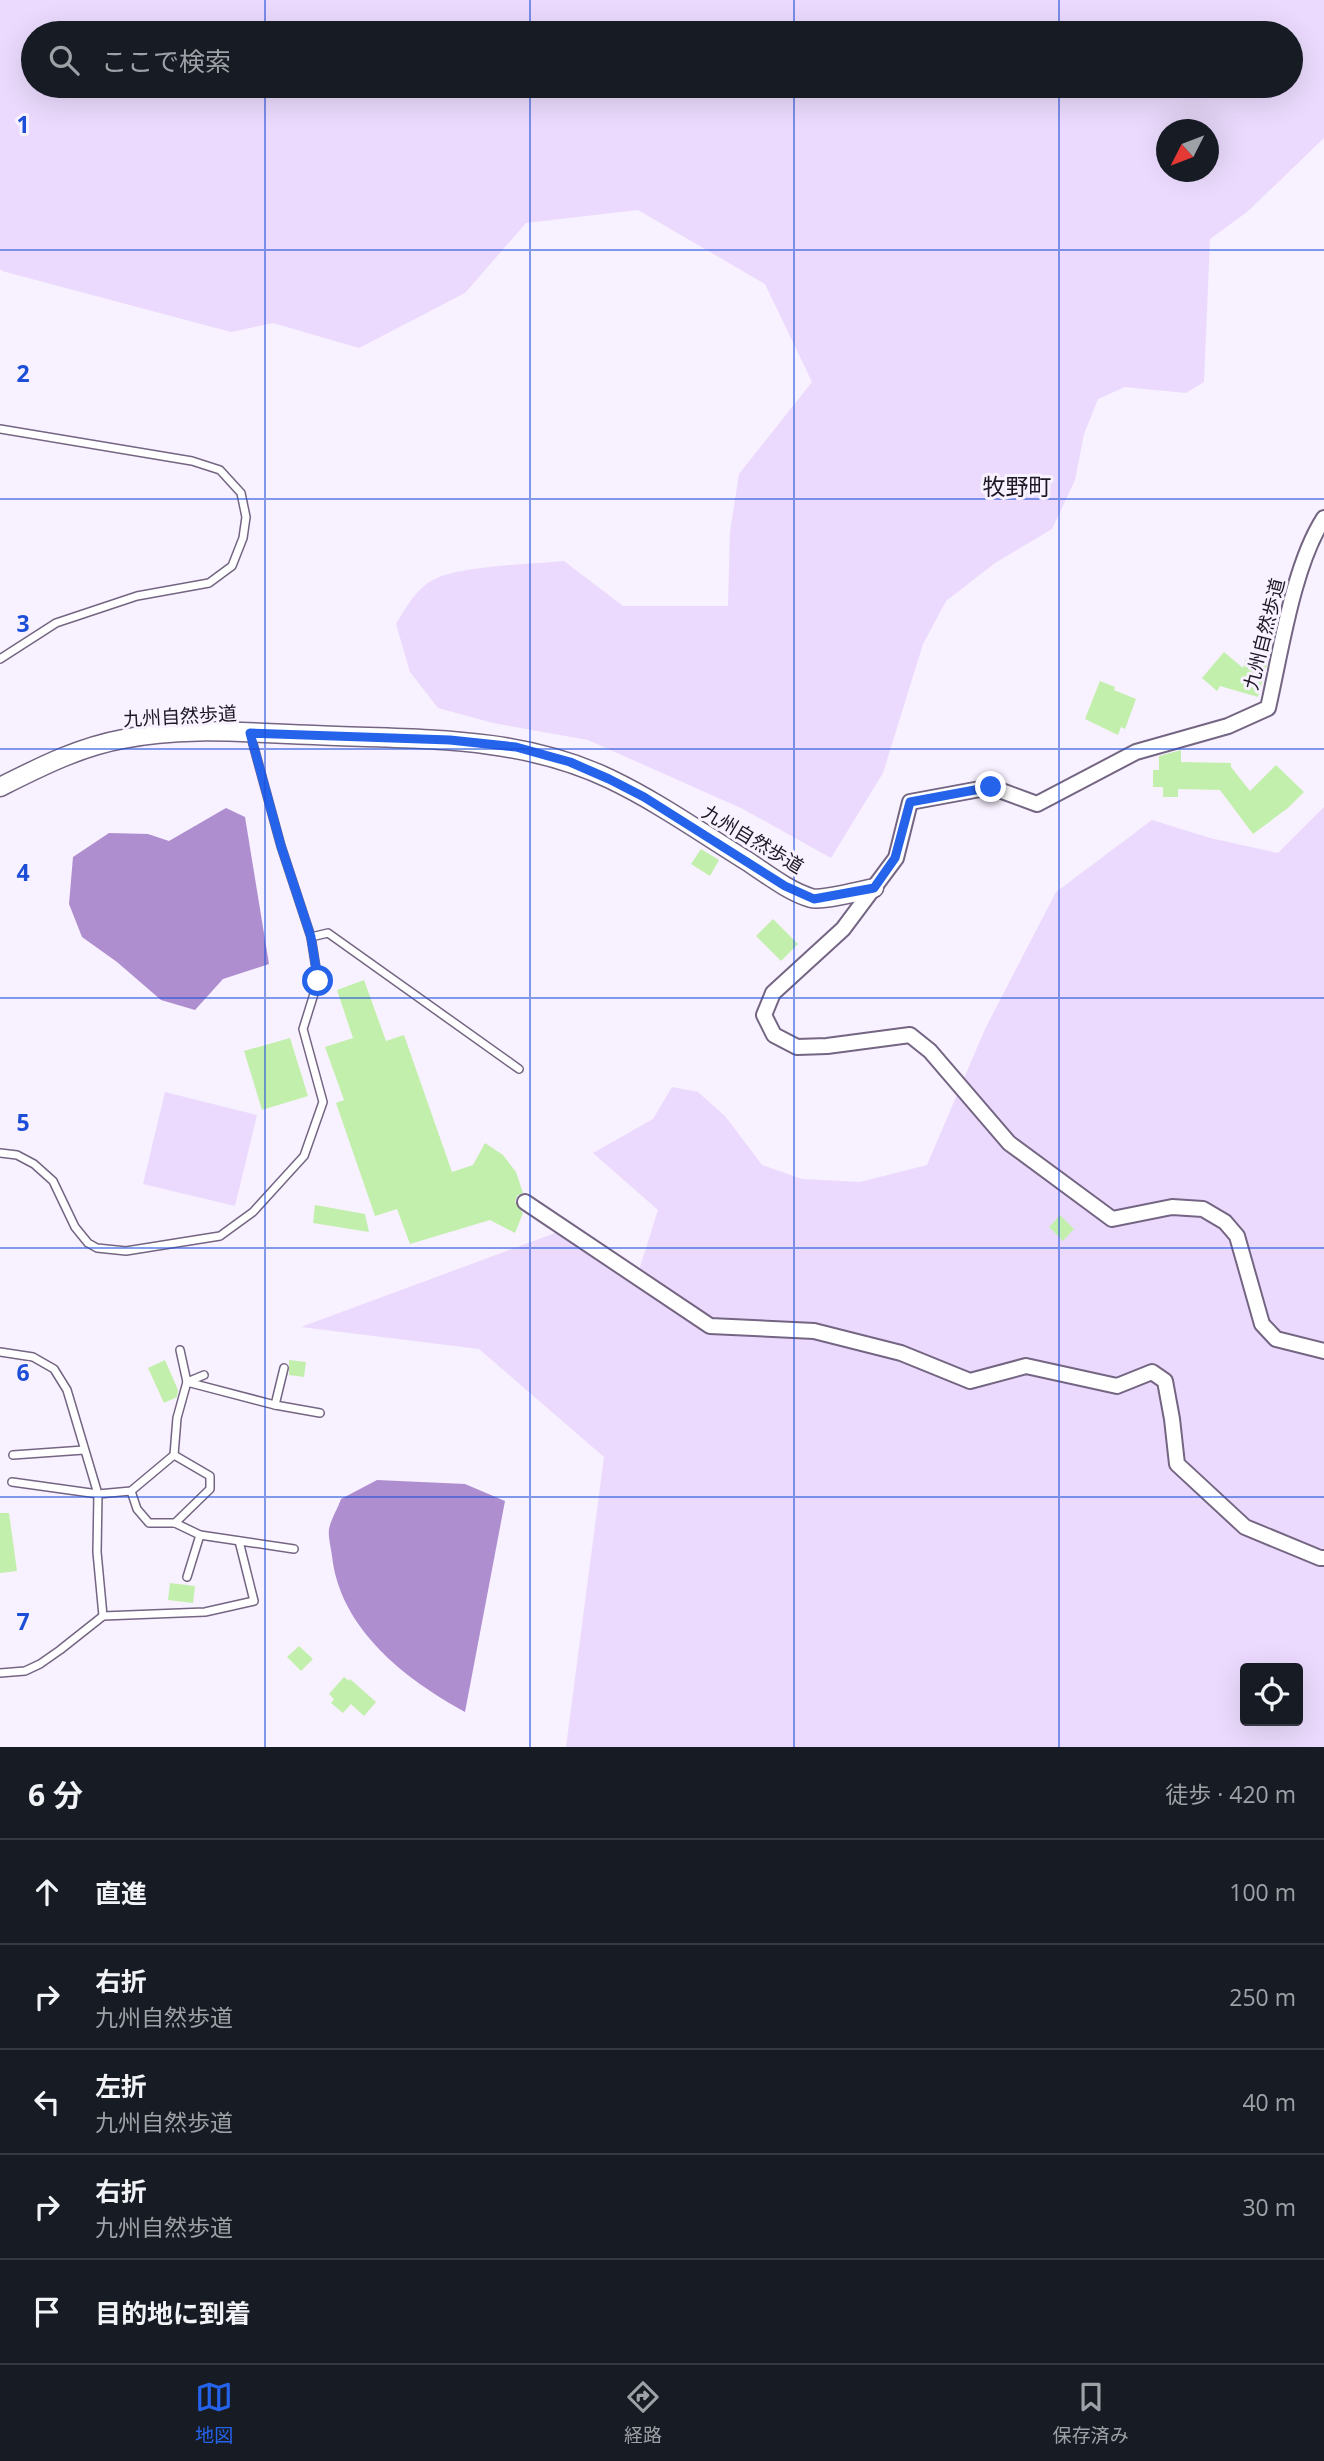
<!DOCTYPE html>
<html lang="ja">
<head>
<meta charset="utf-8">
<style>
  :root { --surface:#171b24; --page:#20242c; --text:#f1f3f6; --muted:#9ea1a6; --line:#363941; --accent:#2563eb }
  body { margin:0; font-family:"Open Sans","Noto Sans JP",sans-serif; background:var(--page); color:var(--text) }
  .controls { position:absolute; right:21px; bottom:21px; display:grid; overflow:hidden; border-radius:7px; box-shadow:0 7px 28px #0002 }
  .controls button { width:63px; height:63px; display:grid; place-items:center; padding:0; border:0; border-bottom:2px solid var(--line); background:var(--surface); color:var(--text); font:35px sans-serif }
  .compass { position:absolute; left:1156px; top:119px; width:63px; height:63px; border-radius:50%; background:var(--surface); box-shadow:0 7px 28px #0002; rotate:228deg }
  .stop { position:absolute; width:21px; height:21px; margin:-16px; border:5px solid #2563eb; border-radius:50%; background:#fff }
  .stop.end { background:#2563eb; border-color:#fff; box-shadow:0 2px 7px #0008 }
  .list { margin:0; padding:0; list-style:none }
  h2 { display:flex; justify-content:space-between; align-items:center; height:91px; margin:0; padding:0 28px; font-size:30px }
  h2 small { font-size:23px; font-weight:400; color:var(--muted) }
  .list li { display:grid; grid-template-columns:46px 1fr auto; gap:21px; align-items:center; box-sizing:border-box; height:105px; padding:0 28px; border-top:2px solid var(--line) }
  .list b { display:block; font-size:26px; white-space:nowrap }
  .list p { margin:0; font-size:23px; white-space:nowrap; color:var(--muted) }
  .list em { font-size:23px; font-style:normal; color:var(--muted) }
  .icon { flex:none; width:38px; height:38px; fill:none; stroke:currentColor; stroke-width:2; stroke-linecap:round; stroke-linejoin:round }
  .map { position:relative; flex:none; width:1324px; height:1747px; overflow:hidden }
  .search { position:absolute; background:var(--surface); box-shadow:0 7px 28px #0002; left:21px; right:21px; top:21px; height:77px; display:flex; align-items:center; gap:18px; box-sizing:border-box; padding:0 24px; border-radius:38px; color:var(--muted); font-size:26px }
  .sheet { height:616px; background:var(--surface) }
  nav { display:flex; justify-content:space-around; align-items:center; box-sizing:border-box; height:98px; border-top:2px solid var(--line); background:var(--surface); font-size:19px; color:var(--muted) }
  nav a { display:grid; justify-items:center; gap:4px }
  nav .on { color:var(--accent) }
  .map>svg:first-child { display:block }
  .green { fill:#ebdafd; fill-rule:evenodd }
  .water { fill:#af8ecf }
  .building { fill:#c3efac }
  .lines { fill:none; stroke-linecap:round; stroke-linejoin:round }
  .service-casing { stroke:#746583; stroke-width:10 }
  .minor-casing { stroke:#746583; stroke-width:18 }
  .tertiary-casing { stroke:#746583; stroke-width:21 }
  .service { stroke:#fff; stroke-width:7 }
  .minor { stroke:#fff; stroke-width:14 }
  .tertiary { stroke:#fff; stroke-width:18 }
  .route { stroke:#2563eb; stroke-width:9 }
  .grid { fill:none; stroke:#1d4ed8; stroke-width:2; stroke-opacity:0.55 }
  .labels { text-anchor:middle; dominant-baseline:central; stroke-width:6; stroke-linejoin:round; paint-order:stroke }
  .street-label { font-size:19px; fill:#1e1824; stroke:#f8f1ff }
  .quarter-label { font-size:23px; fill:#1e1824; stroke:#f8f1ff }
  .grid-label { font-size:23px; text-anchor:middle; font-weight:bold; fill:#1d4ed8; stroke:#f8f1ff; stroke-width:6; stroke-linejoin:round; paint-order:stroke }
</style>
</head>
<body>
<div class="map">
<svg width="1324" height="1747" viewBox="0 0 1324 1747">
  <rect width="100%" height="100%" fill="#f8f1ff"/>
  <g class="green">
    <path d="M0,0H1324V138L1247,212L1210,239L1204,382L1186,393L1125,387L1098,399L1084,434L1075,480L1052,529L995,563L946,601L923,644L883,773L831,858L743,809L588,740L493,723L438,708L410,672L396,624C406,608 417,587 435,579C461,566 532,564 564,561L623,606H728L730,532L739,474L812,382L765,284L638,210L526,223L465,293L359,348L273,323L231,332L2,271L0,269ZM33,33H1291V86H33ZM1166,130H1208V172H1166Z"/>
    <path d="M1324,807V1747H566L604,1457L479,1349L301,1327L558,1232L639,1270L658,1210L593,1153L653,1119L672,1087L698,1092L725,1116L762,1165L802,1179L860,1182L927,1165L985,1029L1056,892L1152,820L1210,838L1278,853ZM1245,1668H1298V1721H1245Z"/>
    <polygon points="165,1092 257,1115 235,1206 143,1184"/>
  </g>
  <g class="water">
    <polygon points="226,808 245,817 269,964 223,979 195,1010 161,1000 117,962 82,937 69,904 73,857 109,833 148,834 169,841"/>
    <path d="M377,1480L465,1484L505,1501L465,1712C405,1679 340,1629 332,1556C331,1548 328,1537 329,1529C331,1519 338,1508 341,1499Z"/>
  </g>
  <g class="building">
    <polygon points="1224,652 1243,668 1246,658 1267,664 1258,697 1220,686 1217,691 1202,678"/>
    <polygon points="1100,681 1115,687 1114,690 1136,699 1125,729 1121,727 1118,735 1085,719"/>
    <polygon points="1181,750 1181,762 1231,763 1231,767 1250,791 1276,765 1304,792 1288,808 1253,834 1220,790 1178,789 1178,797 1163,797 1163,787 1153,787 1153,770 1159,770 1159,756"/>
    <polygon points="701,849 719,860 710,876 691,864"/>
    <polygon points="773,919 798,944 781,961 756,936"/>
    <polygon points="364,980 386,1041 404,1035 452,1172 473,1165 485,1143 503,1155 516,1172 523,1193 517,1196 515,1202 523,1213 515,1233 490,1220 410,1244 397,1209 375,1216 336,1103 344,1100 325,1047 353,1038 337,990"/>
    <polygon points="290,1038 308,1096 262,1110 244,1051"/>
    <polygon points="315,1205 365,1214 369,1232 313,1223"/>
    <polygon points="1060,1215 1074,1229 1063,1241 1049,1227"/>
    <polygon points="165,1360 178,1390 177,1397 164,1403 148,1368"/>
    <polygon points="289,1360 306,1362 304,1377 289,1375"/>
    <polygon points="0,1513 9,1513 17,1571 0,1573"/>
    <polygon points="170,1583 195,1586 193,1603 168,1600"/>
    <polygon points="299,1646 313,1659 301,1671 287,1657"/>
    <polygon points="344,1677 349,1681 350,1679 376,1702 364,1716 351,1704 343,1713 331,1703 334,1699 329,1694"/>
  </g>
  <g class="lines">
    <defs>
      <g id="service">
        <polyline points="0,429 192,461 220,470 241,493 246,517 243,538 232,566 209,583 137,596 56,623 0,659"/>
        <polyline points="311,937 328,933 519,1069"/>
        <polyline points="0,1153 17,1155 34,1164 53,1181 75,1227 88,1243 97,1248 126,1251 220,1236 253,1212 304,1156 323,1102 303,1029 318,981 311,937 281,846 250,733"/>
        <polyline points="180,1350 187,1382 204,1375"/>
        <polyline points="0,1352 33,1357 54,1369 67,1390 98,1494 97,1552 103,1616"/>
        <polyline points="275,1405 284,1368"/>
        <polyline points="13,1455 84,1450"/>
        <polyline points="174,1455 210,1476 210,1489 175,1523"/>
        <polyline points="12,1482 98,1494 131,1491 174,1455 177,1418 187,1382 275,1405 320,1413"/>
        <polyline points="131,1491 137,1509 149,1523 175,1523 200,1535 294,1549"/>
        <polyline points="187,1577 200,1535"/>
        <polyline points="0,1673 25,1671 40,1664 60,1650 103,1616 205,1612 254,1601 239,1541"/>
      </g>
      <g id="minor">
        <path d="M1324,518C1293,566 1281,651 1268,708L1228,726L1136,752L1037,804L991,787L910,802L896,858L843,929L773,993L764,1015L774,1035L797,1047L827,1046L910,1035L930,1051L1009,1143L1112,1219L1172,1207L1203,1209L1225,1222L1237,1236L1262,1324L1276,1339L1324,1351"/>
        <polyline points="525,1202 710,1326 814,1331 901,1353 970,1381 1026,1366 1117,1386 1152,1372 1165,1381 1172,1419 1177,1464 1245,1527 1320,1558 1324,1558"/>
      </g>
      <path id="tertiary" d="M0,787C40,767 79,747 123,739C184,726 251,733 314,735C415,740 516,734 610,779C658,802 702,833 747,861C767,874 788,891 811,898C821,901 861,891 874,888"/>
    </defs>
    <use href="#service" class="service-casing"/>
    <use href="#minor" class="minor-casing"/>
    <use href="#tertiary" class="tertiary-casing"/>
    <use href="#service" class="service"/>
    <use href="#minor" class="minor"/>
    <use href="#tertiary" class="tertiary"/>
  </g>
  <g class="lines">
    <polyline class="route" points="318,981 311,937 281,846 250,733 450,740 516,747 570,762 609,779 644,797 785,886 814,899 874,888 895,858 910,802 991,787"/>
  </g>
  <path class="grid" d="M265,0V33M530,0V33M794,0V33M1059,0V33M265,86V1747M530,86V1747M794,86V1747M1059,86V1747M0,250H1324M0,499H1324M0,749H1324M0,998H1324M0,1248H1324M0,1497H1324"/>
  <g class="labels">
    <g class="street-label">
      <text transform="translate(1264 634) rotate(-76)">九州自然歩道</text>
      <text transform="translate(180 716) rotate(-3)">九州自然歩道</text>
      <text transform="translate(753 839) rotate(31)">九州自然歩道</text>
    </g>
    <g class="quarter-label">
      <text x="1017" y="486">牧野町</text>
    </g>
  </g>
  <g class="grid-label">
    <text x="23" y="133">1</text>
    <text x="23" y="382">2</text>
    <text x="23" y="632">3</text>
    <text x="23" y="881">4</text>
    <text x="23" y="1131">5</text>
    <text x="23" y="1381">6</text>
    <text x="23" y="1630">7</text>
  </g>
</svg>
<div class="controls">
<button><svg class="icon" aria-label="locate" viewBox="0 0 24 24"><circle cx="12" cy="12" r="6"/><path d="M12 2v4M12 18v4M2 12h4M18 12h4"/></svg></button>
</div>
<svg class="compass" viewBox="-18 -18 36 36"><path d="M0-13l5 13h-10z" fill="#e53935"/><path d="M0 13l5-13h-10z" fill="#9ea1a6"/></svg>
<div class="stop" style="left:318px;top:981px"></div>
<div class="stop end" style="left:991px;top:787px"></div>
<div class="search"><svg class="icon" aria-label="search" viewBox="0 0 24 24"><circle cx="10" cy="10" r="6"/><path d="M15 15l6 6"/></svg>ここで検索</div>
</div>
<section class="sheet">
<h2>6 分<small>徒歩 · 420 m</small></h2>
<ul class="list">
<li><svg class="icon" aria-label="ahead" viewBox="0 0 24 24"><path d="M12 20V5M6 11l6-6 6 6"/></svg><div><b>直進</b></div><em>100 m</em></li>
<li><svg class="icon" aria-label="right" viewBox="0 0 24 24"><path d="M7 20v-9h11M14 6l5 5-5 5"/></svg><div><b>右折</b><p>九州自然歩道</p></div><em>250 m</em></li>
<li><svg class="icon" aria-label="left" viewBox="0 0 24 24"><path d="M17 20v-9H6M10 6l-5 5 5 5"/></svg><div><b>左折</b><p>九州自然歩道</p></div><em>40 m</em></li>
<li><svg class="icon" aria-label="right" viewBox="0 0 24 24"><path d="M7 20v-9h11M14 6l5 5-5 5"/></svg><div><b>右折</b><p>九州自然歩道</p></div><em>30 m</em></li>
<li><svg class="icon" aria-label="arrive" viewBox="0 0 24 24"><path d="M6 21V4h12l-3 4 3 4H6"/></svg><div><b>目的地に到着</b></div></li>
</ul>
</section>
<nav>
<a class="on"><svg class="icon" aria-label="map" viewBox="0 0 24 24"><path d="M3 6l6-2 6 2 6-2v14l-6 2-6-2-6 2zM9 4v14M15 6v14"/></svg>地図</a>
<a><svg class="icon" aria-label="directions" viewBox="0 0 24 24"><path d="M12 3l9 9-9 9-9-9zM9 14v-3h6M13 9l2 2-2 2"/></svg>経路</a>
<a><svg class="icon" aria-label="saved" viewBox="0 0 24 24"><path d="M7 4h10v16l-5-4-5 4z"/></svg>保存済み</a>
</nav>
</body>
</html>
